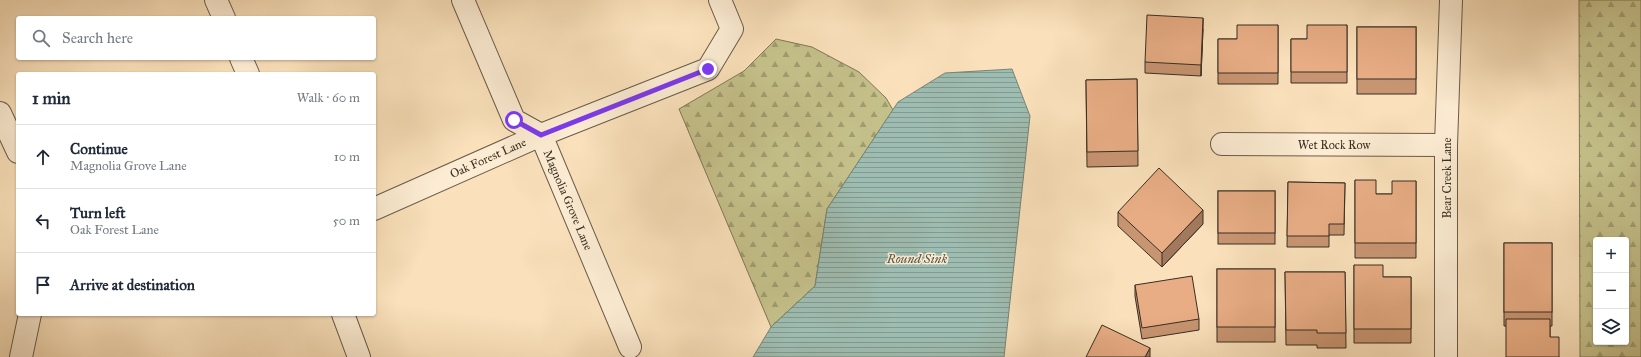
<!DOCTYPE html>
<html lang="en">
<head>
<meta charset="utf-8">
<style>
  :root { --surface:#fff; --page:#f2f2f3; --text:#1f2937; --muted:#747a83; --line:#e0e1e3 }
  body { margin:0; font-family:"IM FELL Great Primer",serif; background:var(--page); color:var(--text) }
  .controls { position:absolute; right:12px; bottom:12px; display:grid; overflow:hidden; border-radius:4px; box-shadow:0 1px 3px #0004 }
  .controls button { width:36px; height:36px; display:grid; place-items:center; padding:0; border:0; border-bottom:1px solid var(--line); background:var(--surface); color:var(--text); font:20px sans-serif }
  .stop { position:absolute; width:12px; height:12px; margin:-9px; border:3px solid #7c3aed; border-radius:50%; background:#fff }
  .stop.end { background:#7c3aed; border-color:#fff; box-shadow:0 1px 4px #0008 }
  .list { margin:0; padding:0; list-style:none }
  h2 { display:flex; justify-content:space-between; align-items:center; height:52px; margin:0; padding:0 16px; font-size:17px }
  h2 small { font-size:13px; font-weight:400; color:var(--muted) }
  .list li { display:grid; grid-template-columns:26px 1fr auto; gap:12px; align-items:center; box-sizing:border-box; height:64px; padding:0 16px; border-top:1px solid var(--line) }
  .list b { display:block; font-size:15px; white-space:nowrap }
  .list p { margin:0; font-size:13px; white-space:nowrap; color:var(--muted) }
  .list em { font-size:13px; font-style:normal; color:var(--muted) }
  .icon { flex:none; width:22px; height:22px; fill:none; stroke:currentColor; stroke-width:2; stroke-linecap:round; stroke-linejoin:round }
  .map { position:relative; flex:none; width:1641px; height:357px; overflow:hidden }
  .search { position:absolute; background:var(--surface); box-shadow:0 1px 3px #0004; left:16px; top:16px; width:360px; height:44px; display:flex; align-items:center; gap:10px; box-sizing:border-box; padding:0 14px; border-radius:4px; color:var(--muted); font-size:15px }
  .panel { position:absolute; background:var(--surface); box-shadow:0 1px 3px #0004; left:16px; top:72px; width:360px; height:244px; border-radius:4px }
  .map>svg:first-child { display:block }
  .forest { fill:url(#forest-firs); stroke:#7f7856; fill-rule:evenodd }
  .water { fill:url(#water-rules); stroke:#768478 }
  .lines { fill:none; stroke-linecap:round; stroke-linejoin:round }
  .minor-casing { stroke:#695b48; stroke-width:24 }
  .minor { stroke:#fcecd3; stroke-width:22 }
  .wall { fill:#c89572; stroke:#392e22 }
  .shaded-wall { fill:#a2795d; stroke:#392e22 }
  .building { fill:#e8ad85; stroke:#392e22 }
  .route { stroke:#7c3aed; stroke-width:5 }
  .labels { text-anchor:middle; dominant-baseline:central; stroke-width:3; stroke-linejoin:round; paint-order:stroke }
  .street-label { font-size:12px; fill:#392e22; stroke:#fcecd3 }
  .water-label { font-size:13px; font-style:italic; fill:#525246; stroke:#fcecd3 }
</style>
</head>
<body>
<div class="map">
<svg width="1641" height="357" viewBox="0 0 1641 357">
  <defs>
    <pattern id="forest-firs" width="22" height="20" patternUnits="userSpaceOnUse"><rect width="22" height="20" fill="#c5c18b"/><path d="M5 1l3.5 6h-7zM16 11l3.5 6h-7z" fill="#a19d71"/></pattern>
    <pattern id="water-rules" width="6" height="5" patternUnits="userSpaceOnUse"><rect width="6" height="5" fill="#9ebdb2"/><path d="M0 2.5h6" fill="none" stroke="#829a90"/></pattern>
  </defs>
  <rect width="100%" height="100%" fill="#fae1bb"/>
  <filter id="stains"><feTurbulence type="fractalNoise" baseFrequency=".005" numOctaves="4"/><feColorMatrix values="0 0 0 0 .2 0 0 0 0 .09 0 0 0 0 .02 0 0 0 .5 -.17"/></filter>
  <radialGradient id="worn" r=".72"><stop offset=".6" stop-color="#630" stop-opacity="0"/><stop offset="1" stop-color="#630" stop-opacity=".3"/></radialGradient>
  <g class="forest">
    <path d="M1579,0H1641V357H1580ZM1596,240H1626V342H1596Z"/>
    <polygon points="776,39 812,47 859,72 886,98 893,110 827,209 815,286 771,327 679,109 744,71"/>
  </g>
  <polygon class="water" points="1012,69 1030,116 1004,357 753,357 771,327 815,286 827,209 898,102 945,73"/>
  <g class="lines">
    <defs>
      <g id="minor">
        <polyline points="216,0 224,18"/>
        <polyline points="463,0 514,120 541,135 630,347"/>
        <polyline points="241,58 248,74"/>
        <polyline points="0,113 18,152"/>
        <polyline points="1222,144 1446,145"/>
        <polyline points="374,209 541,135 708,69 732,29 720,0"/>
        <polyline points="343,314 359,357"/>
        <polyline points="21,357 30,314"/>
        <polyline points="1446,357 1446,145 1451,0"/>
      </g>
    </defs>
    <use href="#minor" class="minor-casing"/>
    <use href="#minor" class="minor"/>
  </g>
  <g class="wall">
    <polygon points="1278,25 1278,84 1218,84 1218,39 1237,39"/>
    <polygon points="1347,25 1347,83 1291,83 1291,39 1307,39"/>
    <rect x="1357" y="27" width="59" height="67"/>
    <polygon points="1203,29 1201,76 1145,73 1145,62"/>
    <polygon points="1137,79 1138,166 1087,167 1086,80"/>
    <polygon points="1355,180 1376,194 1392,194 1416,181 1416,258 1355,258"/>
    <polygon points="1288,182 1345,183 1344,235 1329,235 1329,247 1287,247"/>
    <rect x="1218" y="191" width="57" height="53"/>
    <polygon points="1118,212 1203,224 1162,267 1118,226"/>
    <polygon points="1504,243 1552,243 1552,326 1550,326 1550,337 1559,357 1506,326 1504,326"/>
    <polygon points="1354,265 1383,277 1411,277 1411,343 1354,343"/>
    <rect x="1217" y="269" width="58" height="73"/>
    <polygon points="1285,272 1345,272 1346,348 1317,348 1317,345 1286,345"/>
    <polygon points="1135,285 1199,319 1199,330 1142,339 1135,296"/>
  </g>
  <g class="shaded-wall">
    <polygon points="1203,18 1203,29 1201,76 1201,65"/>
    <polygon points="1203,210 1203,224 1162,267 1162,253"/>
    <polygon points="1150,348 1150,357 1145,357"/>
  </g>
  <g class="building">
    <polygon points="1147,15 1203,18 1201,65 1145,62"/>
    <polygon points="1237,25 1278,25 1278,73 1218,73 1218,39 1237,39"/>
    <polygon points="1307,25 1347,25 1347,72 1291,72 1291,39 1307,39"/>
    <rect x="1357" y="27" width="59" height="52"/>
    <polygon points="1137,79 1138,151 1087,152 1086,80"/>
    <polygon points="1159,168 1203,210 1162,253 1118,212"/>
    <polygon points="1355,180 1376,180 1376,194 1392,194 1392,181 1416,181 1416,243 1355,243"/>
    <polygon points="1288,182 1345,183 1344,224 1329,224 1329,236 1287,236"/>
    <rect x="1218" y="191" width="57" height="42"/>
    <rect x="1504" y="243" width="48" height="69"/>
    <polygon points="1354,265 1383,265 1383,277 1411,277 1411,329 1354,329"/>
    <rect x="1217" y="269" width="58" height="58"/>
    <polygon points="1285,272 1345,272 1346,333 1317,333 1317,330 1286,330"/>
    <polygon points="1192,276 1199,319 1142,328 1135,285"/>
    <polygon points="1506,319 1550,319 1550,337 1559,337 1559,357 1506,357"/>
    <polygon points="1102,325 1150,348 1145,357 1086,357"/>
  </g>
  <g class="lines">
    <polyline class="route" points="514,120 541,135 708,69"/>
  </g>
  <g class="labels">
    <g class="street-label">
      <text x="1334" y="145">Wet Rock Row</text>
      <text transform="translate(488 158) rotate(-24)">Oak Forest Lane</text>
      <text transform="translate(1447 178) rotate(-90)">Bear Creek Lane</text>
      <text transform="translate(568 200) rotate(67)">Magnolia Grove Lane</text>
    </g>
    <g class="water-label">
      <text x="917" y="259">Round Sink</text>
    </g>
  </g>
  <rect width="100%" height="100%" filter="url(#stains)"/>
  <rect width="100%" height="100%" fill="url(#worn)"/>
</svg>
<div class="controls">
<button>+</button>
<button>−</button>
<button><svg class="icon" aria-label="layers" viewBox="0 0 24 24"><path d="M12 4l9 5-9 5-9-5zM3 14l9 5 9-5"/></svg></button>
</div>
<div class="stop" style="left:514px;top:120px"></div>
<div class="stop end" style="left:708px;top:69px"></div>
<div class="search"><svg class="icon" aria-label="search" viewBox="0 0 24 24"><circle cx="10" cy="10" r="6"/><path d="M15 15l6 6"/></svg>Search here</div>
<section class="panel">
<h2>1 min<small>Walk · 60 m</small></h2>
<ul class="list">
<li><svg class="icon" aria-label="ahead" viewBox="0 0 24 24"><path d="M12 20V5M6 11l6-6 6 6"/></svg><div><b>Continue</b><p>Magnolia Grove Lane</p></div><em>10 m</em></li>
<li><svg class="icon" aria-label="left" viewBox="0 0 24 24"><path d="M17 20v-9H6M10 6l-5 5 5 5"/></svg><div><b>Turn left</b><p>Oak Forest Lane</p></div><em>50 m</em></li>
<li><svg class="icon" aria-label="arrive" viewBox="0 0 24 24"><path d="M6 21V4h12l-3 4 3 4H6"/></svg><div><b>Arrive at destination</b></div></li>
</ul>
</section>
</div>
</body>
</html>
